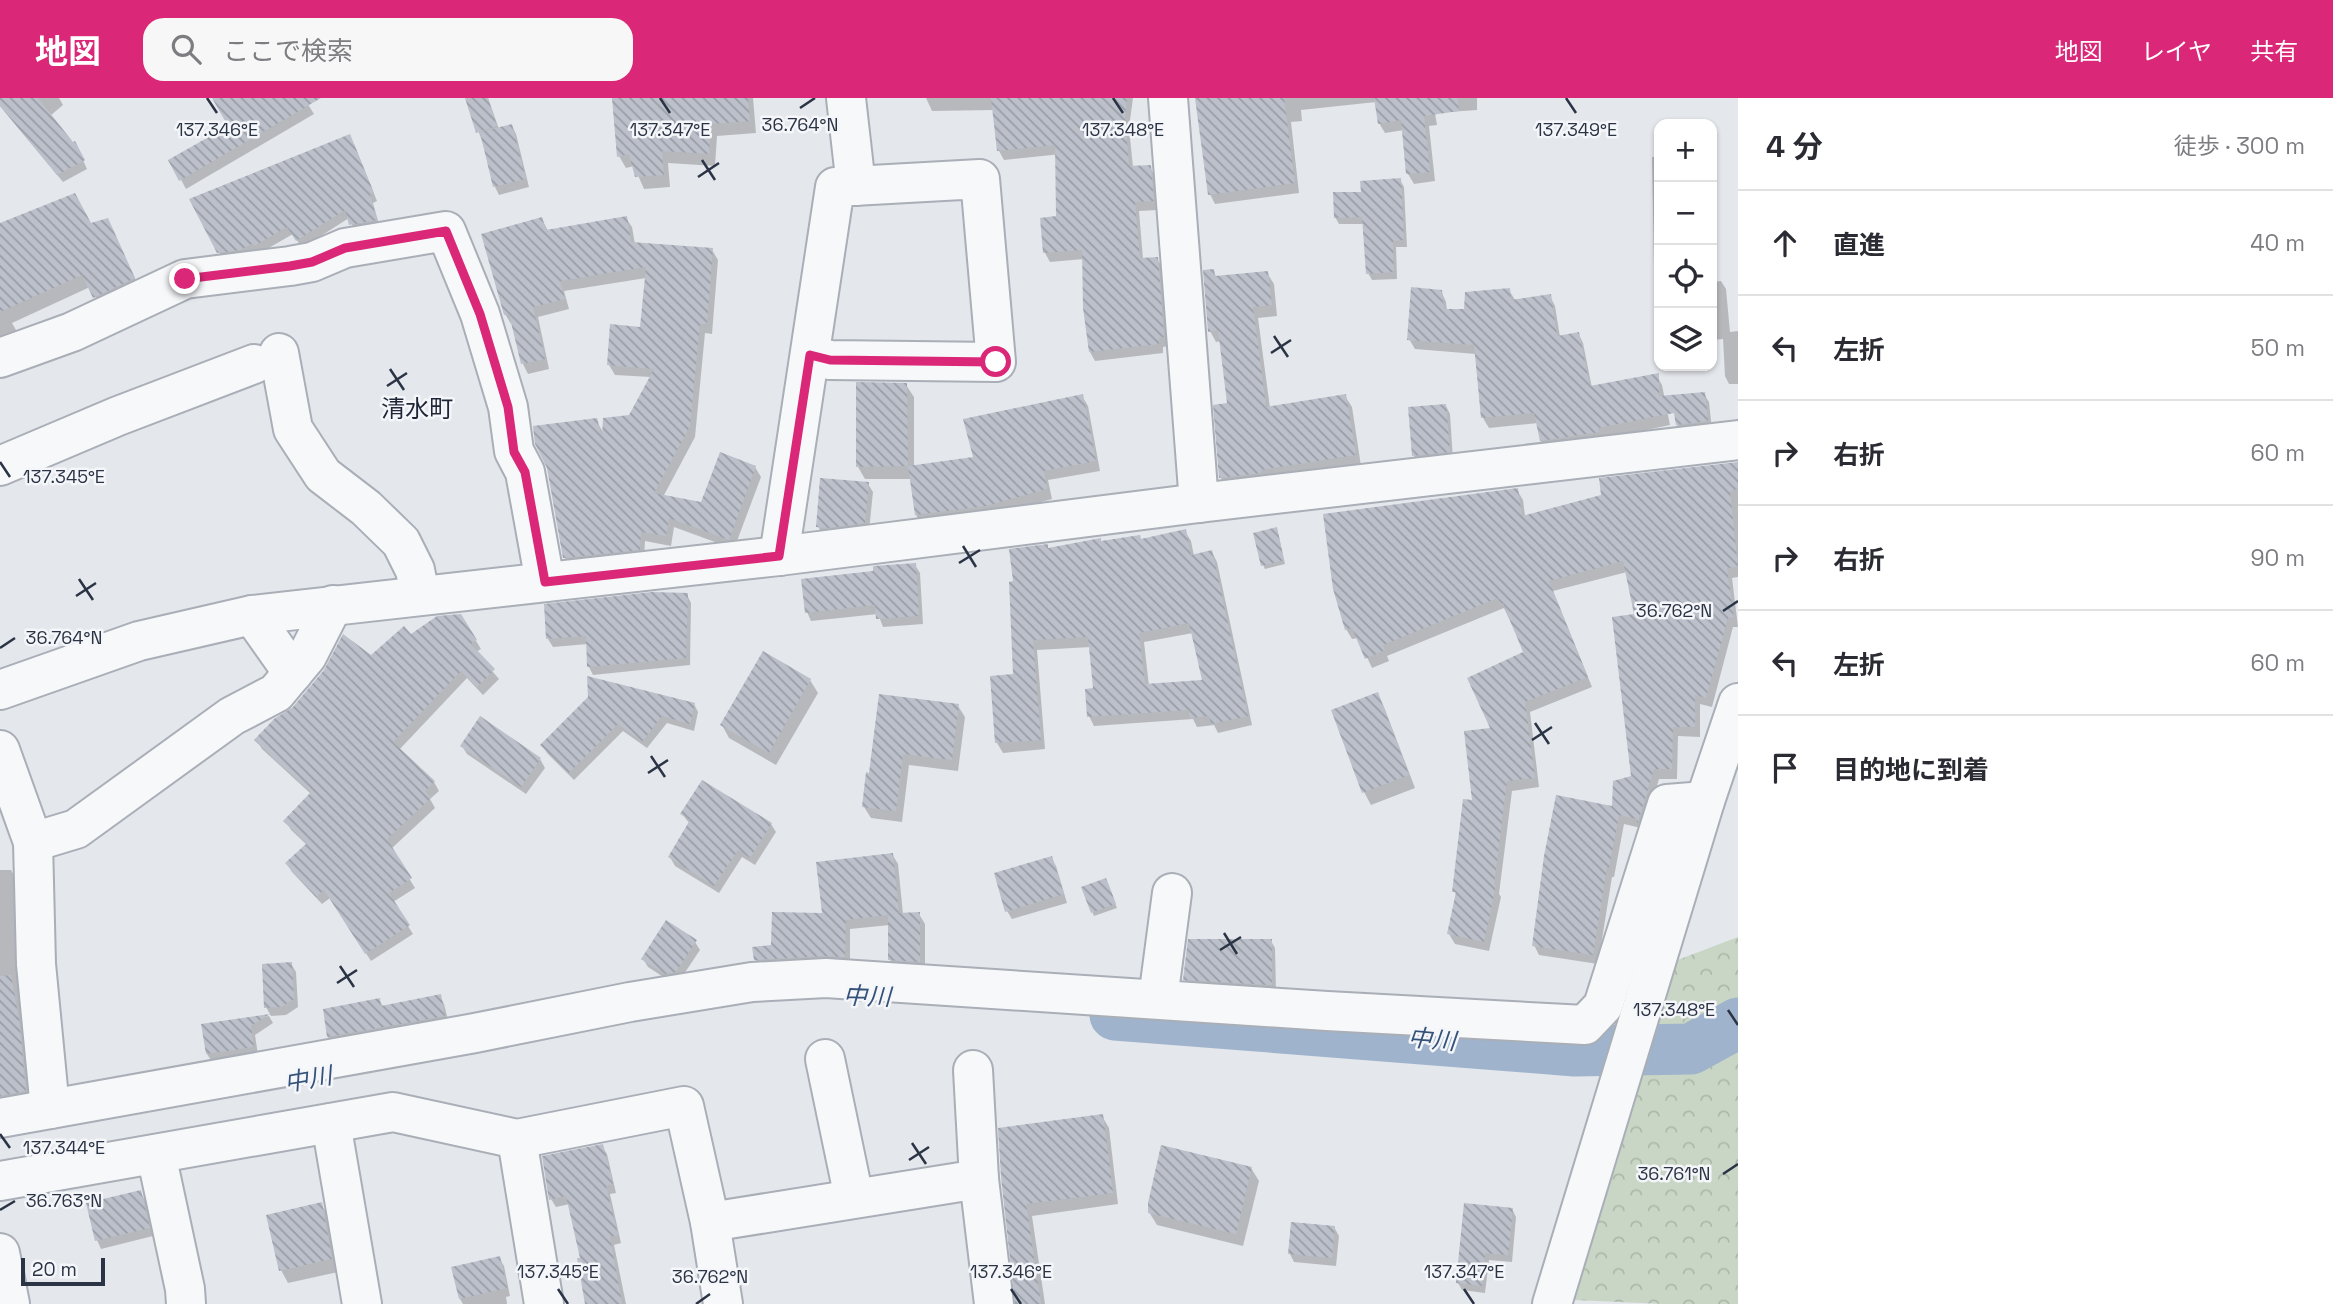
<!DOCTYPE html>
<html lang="ja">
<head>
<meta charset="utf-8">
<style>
  :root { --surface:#fff; --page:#f7f7f7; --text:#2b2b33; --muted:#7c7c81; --line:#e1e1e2; --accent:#db2777 }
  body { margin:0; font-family:"Space Grotesk","Noto Sans JP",sans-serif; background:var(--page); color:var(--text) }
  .controls { position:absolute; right:21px; top:21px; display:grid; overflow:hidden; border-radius:14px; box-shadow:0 2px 5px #0004 }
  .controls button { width:63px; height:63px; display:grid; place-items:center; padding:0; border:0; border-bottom:2px solid var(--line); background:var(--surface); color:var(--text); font:35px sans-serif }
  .scale { position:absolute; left:21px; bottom:18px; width:84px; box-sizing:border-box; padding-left:7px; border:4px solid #2b3445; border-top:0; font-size:19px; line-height:24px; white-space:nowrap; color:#2b3445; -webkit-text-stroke:5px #f4f6f9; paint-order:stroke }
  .stop { position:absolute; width:21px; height:21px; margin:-16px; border:5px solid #db2777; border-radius:50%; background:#fff }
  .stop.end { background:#db2777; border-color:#fff; box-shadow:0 2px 7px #0008 }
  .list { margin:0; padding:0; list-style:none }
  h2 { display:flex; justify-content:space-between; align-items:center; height:91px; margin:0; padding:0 28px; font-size:30px }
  h2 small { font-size:23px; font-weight:400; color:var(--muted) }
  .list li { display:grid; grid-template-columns:46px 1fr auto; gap:21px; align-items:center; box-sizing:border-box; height:105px; padding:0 28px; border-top:2px solid var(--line) }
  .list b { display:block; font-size:26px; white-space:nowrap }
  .list em { font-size:23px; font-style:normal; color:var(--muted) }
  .icon { flex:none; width:38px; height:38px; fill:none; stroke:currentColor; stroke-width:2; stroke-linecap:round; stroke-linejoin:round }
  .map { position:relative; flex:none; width:1738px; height:1206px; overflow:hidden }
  header { display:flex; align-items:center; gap:42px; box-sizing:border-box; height:98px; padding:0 35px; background:var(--accent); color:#fff }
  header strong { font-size:33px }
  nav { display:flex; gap:38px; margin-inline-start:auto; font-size:24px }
  .search { width:490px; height:63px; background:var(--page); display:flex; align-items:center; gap:18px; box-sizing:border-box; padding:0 24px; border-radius:21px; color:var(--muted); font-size:26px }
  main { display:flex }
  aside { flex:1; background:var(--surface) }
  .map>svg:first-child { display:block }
  .park { fill:url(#park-crowns) }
  .shadow { fill:#0003; fill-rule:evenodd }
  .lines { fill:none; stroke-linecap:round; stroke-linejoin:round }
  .river { stroke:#9fb4cc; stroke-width:51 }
  .building { fill:url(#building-back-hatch); fill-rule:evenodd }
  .minor-casing { stroke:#a9aeb7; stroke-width:42 }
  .minor { stroke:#f7f8fa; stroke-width:38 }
  .route { stroke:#db2777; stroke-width:9 }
  .ticks { fill:none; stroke:#2b3445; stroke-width:2.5 }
  .labels { text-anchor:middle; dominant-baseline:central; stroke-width:5; stroke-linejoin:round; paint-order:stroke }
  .neighbourhood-label { font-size:24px; fill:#1d2536; stroke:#f4f6f9 }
  .water-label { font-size:24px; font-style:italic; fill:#34527a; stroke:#f4f6f9 }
  .ticks-label { font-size:18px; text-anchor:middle; fill:#2b3445; stroke:#f4f6f9; stroke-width:5; stroke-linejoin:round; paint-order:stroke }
</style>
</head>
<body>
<header>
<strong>地図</strong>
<div class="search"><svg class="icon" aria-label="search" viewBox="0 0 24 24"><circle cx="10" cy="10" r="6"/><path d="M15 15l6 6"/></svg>ここで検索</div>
<nav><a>地図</a><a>レイヤ</a><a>共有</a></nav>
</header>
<main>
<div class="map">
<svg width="1738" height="1206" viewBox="0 0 1738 1206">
  <defs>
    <pattern id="park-crowns" width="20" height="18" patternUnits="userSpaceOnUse" patternTransform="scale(1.75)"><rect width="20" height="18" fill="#c9d6c5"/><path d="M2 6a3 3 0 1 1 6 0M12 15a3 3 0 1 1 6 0" fill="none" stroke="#adb8ab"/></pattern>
    <pattern id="building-back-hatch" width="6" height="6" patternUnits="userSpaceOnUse" patternTransform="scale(1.75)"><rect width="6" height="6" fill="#bbc0ca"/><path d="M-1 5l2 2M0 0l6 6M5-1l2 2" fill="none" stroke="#989da6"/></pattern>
  </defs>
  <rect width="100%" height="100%" fill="#e4e7ec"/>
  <polygon class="park" points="1738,839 1738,1206 1663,1206 1553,1201 1654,871"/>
  <g class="shadow">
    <polygon points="0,0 59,0 63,7 50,18 79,53 87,71 63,84 0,8"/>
    <polygon points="214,0 304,0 314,16 186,91 171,63 231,29"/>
    <polygon points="466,0 488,0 499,31 512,28 516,36 529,89 499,97 495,89 482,43"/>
    <polygon points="614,0 753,0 756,35 717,38 715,68 668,65 670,89 644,91 634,68 626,70 619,58"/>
    <polygon points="926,0 1065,0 1071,55 1004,62 999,53 994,12 932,13"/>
    <polygon points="1089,0 1133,0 1129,30 1133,69 1150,69 1155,78 1158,112 1139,113 1143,161 1157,161 1163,170 1168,248 1163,249 1163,255 1095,263 1090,254 1084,161 1050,164 1045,155 1058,120"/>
    <polygon points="1197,0 1477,0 1477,12 1435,15 1437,27 1429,28 1435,83 1414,86 1408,76 1404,32 1385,35 1379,25 1376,4 1301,12 1302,23 1291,24 1299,95 1215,106 1210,96"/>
    <polygon points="354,46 377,103 373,105 380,130 356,135 349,120 302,150 293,136 260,155 259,152 244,160 224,163 191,102"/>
    <polygon points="1652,59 1659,59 1659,193 1658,175 1654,169"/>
    <polygon points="1400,82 1404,89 1407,149 1396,149 1397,181 1372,182 1368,175 1364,126 1339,126 1335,119 1363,96"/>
    <polygon points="626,120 632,129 635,146 712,152 718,162 712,236 705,235 695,339 663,399 702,406 755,369 761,379 734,451 674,429 671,448 645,443 644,461 570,470 565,460 596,322 604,336 630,318 651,279 615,277 609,267 642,230 646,180 564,193 569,211 538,219 549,271 528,276 523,266 514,226 511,226 505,216 542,121 548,133"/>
    <polygon points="107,122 141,193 102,212 90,189 12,225 21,241 0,254 0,191 91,126"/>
    <polygon points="1213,173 1217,180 1267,175 1274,186 1277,218 1258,220 1270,310 1345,298 1352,309 1361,368 1227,391 1221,380 1229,307 1221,243 1216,244 1210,233"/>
    <polygon points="1721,183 1726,191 1730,234 1738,233 1738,286 1729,286 1725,278 1723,241 1712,242 1712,184"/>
    <polygon points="1509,192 1515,202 1550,198 1555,208 1560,239 1578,235 1583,245 1592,290 1656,277 1662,287 1670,327 1547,353 1541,343 1538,325 1489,330 1483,320 1476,256 1415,251 1409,241 1441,193 1446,204 1447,213 1466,212"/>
    <polygon points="906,287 914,299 914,369 975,360 1082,298 1088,308 1100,373 1048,382 1052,401 992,418 922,427 916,417 911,381 865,381 858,369"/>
    <polygon points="1704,296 1709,304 1712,332 1682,335 1677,327"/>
    <polygon points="1446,308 1450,316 1453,362 1418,366 1414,358"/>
    <polygon points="1738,366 1738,479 1732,480 1738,529 1733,529 1712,609 1700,606 1700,639 1678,638 1677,681 1659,681 1643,734 1641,730 1624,726 1614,779 1612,779 1598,866 1539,857 1534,847 1633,679 1636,518 1627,474 1553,493 1592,589 1530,614 1539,689 1512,693 1499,796 1501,799 1489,853 1455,846 1449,836 1457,798 1454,793 1475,704 1493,631 1525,555 1504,510 1387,558 1389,563 1372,570 1358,540 1352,541 1346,531 1517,392 1523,402 1525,418"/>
    <polygon points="868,386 873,394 869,433 822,437 818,428"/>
    <path d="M1185,433L1191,443L1194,458L1212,454L1217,464L1252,627L1218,635L1214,627L1197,629L1193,621L1094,628L1089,618L1095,592L1091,549L1037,552L1045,651L1003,655L997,645L992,579L1015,577L1047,448L1049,452L1101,444L1142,442ZM1193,535L1204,584L1149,588L1144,544Z"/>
    <polygon points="1278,435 1285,466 1265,471 1263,467"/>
    <polygon points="915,467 920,475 923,526 883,529 878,516 811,523 807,514 875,475"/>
    <polygon points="687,497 691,505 690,567 593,577 589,569 588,546 553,549 548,541"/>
    <polygon points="411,538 476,543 481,551 476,554 499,581 483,597 467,580 399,652 434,684 439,693 430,701 435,710 391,751 415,790 393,804 413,836 371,863 330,800 322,806 292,774 287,766 307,747 291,732 286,723 311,696 262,651 257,642 371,559"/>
    <polygon points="810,582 818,595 776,667 729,640 722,627"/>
    <polygon points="1377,596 1384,609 1415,690 1371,707 1364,694"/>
    <polygon points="589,600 694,606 698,614 694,633 667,625 647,650 623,633 574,682 547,655 542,647"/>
    <polygon points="958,608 965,619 958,673 909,667 902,724 871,720 864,709 868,676"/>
    <polygon points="462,648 540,661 545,670 526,696 467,656"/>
    <polygon points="682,716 771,726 776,734 755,767 742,759 719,795 675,768 670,759 690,726"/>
    <polygon points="892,756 898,766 903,816 919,816 925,826 925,874 896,872 890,862 890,827 850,831 850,869 761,871 755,861 824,817"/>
    <polygon points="1051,760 1056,768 1067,805 1012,821 1007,813"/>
    <polygon points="0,772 11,772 20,788 35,1009 0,1017"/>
    <polygon points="1108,785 1117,810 1094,818 1083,790"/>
    <polygon points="1271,843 1275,850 1276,894 1189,889 1184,881"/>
    <polygon points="695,844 700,852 680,882 671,884 648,869 643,861"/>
    <polygon points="291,866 296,874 298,909 286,917 271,918 266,909"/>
    <polygon points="440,898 444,906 449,926 333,947 328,939 325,912 379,902 384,910"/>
    <polygon points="269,918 273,925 255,937 258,957 212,964 207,956 203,928"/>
    <polygon points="1102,1018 1109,1030 1118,1106 1032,1118 1045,1206 1017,1206 1003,1079"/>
    <polygon points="602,1048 607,1056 616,1095 610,1096 621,1145 614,1147 626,1206 587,1206 582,1161 570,1106 556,1109 551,1101"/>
    <polygon points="1251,1070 1259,1083 1243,1148 1157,1127 1149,1114"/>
    <polygon points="140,1094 145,1102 153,1138 101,1151 97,1142"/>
    <polygon points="321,1106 329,1119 338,1174 288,1185 281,1172"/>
    <polygon points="1512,1111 1516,1119 1512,1164 1489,1162 1485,1195 1462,1192 1458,1185"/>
    <polygon points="1334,1129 1339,1138 1336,1168 1294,1164 1290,1156"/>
    <polygon points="499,1160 504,1168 510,1198 506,1199 507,1206 463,1206 460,1201"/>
  </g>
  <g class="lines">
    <polyline class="river" points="1115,917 1575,953 1691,951 1738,925"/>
  </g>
  <g class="building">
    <polygon points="0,0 38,0 73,44 75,43 85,62 57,77 0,8"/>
    <polygon points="212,0 321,0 179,83 168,62 228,28"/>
    <polygon points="465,0 488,0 497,28 476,35"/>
    <polygon points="612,0 748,0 750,23 711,26 709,56 662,53 664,77 635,79 629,56 617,59"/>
    <polygon points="991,0 1127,0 1125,19 1129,68 1151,67 1154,103 1135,104 1140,160 1158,159 1164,239 1159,240 1159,246 1089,254 1083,210 1082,152 1043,155 1040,120 1056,118 1055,47 997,53"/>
    <polygon points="1195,0 1284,0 1295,85 1208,97"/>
    <polygon points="1374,0 1458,0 1459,13 1424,18 1430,74 1406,76 1401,22 1378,26"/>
    <polygon points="512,26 526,81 493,89 480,34"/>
    <polygon points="350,36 374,95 370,96 377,122 349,127 345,112 296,143 287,129 254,148 253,145 240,152 217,155 189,101"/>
    <polygon points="1401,80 1404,142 1393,143 1394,174 1366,176 1362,119 1334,120 1333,94 1361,94 1360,83"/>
    <polygon points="75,95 91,125 108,120 135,180 93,200 82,177 0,214 0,125"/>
    <polygon points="627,118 631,144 713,150 707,226 700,226 690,328 654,395 701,404 720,354 756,368 729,442 669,420 666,438 641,434 640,452 563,460 547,370 535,346 533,328 597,320 602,339 603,320 629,317 654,271 607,267 610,226 640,229 646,169 560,183 565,201 533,209 545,261 521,266 509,216 504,217 481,136 542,119 546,132"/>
    <polygon points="1214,171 1215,178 1268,173 1272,207 1253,209 1266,309 1346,296 1356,357 1261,372 1261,375 1219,380 1213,307 1227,305 1218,232 1208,234 1203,172"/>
    <polygon points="1411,189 1442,192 1444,211 1464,211 1465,194 1510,190 1511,202 1551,196 1557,238 1579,234 1590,288 1659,275 1659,298 1705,294 1708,323 1676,327 1674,315 1598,330 1599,334 1540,343 1534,315 1481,320 1474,247 1407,242"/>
    <polygon points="856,284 907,285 908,368 856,369"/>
    <polygon points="1083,296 1096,363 1044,373 1047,391 986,408 915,417 908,368 973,359 963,321"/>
    <polygon points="1446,306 1450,354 1412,358 1408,309"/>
    <polygon points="1738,364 1738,391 1730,393 1738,469 1727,470 1734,519 1728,520 1706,600 1695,597 1695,629 1673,629 1672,671 1654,671 1637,727 1637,721 1619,717 1609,770 1607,769 1593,857 1532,848 1544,758 1556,697 1612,708 1613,683 1631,678 1612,519 1634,516 1623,463 1549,483 1588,579 1525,604 1535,680 1507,683 1494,787 1496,787 1484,844 1447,836 1456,794 1452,794 1463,701 1472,702 1464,633 1490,630 1467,580 1523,554 1503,505 1500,506 1498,500 1383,547 1385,552 1365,561 1352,530 1345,532 1333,491 1323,416 1518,390 1522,418 1601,397 1599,380"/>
    <polygon points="820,380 869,384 865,425 828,430 816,429"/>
    <polygon points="1277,429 1284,462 1261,468 1253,435"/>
    <path d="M1186,431L1191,457L1212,452L1248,618L1211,626L1209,618L1190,620L1189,612L1087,619L1085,591L1093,590L1088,539L1033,542L1041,642L995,645L990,578L1013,576L1009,484L1013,483L1009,451L1048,446V450L1101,440V443L1140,437L1141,441ZM1189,525L1202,582L1145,586L1139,535Z"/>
    <polygon points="916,465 919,518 876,521 875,507 805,515 801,481 873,473 873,468"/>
    <polygon points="652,494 688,495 686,560 587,569 586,538 546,541 544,506"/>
    <polygon points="461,516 477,542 471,546 495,571 477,589 461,573 393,644 435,683 425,693 431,700 387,741 412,780 389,795 410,827 365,856 324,792 316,799 285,765 307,745 283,723 311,694 254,642 274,621 293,609 324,572 343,536 371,557 404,528 411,536 437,518"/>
    <polygon points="763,553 811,581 769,655 720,627"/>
    <polygon points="587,578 695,605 690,626 662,618 642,644 618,626 569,675 540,647 588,599"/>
    <polygon points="1378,594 1409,677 1362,695 1331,612"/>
    <polygon points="879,596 959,606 952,662 903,656 896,713 862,709 866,674 869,675"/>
    <polygon points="480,618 541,660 521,689 460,648"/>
    <polygon points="702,682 772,725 750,760 738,752 714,788 668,759 690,722 680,716"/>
    <polygon points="893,755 899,815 920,814 920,864 888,862 888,817 846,822 845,859 825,858 754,862 752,849 771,847 772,814 822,815 816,764"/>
    <polygon points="1052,758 1064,796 1005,814 994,775"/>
    <polygon points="1106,780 1116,806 1091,815 1081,789"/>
    <polygon points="666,822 697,842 676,874 665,876 641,861"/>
    <polygon points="1188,841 1272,841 1272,887 1183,882"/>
    <polygon points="292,864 294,901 281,909 264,910 262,866"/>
    <polygon points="11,877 19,921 26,993 0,998 0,878"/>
    <polygon points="441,896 445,918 327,939 323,911 380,900 381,908"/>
    <polygon points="270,916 251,928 254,949 206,956 201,926"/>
    <polygon points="1103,1016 1113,1095 1026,1106 1041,1206 1015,1206 1001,1079 998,1030"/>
    <polygon points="603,1046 613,1086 606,1088 618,1137 610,1139 622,1206 585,1206 577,1160 580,1160 566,1098 549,1102 542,1058"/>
    <polygon points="1161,1047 1252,1069 1236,1136 1148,1115 1148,1105"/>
    <polygon points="141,1092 150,1130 95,1143 86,1105"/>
    <polygon points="322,1104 332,1161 279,1173 266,1117"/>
    <polygon points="1464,1105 1513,1110 1508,1157 1485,1155 1482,1188 1456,1185"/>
    <polygon points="1291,1124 1335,1128 1332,1160 1288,1156"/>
    <polygon points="500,1158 507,1190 459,1201 451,1169"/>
  </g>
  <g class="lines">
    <defs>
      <g id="minor">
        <polyline points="846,0 856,88"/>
        <polyline points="1168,0 1199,405"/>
        <polyline points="279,255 293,331 323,377 366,410 401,444 415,472 420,497"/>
        <polyline points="0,260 72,234 185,181 290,168 312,164 345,150 446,133 480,216 508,309 514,353 525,374 545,484"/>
        <polyline points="0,368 118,318 254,266"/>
        <polyline points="779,458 835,89 980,81 996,264 830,262 810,257"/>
        <polyline points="252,517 293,575"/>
        <polyline points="0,592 139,543 252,517 779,458 1199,405 1738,342"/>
        <polyline points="0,652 33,744 36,866 50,1011"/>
        <polyline points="33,744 76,731 232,618 276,595 307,558 333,507"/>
        <polyline points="1158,901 1172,795"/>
        <polyline points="825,961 854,1100"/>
        <polyline points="973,972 979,1081"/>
        <polyline points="0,1020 475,935 630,904 752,884 826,880 1327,913 1585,927 1603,908 1667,706 1705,703"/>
        <polyline points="331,1025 362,1206"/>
        <polyline points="517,1041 544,1206"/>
        <polyline points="156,1056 185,1191 186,1206"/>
        <polyline points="0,1083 393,1014 517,1041 684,1008 710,1124 723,1206"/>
        <polyline points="710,1124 979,1081 994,1206"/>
        <polyline points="0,1155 10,1206"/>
        <polyline points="1552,1206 1705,703 1738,605"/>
      </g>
    </defs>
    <use href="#minor" class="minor-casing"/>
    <use href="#minor" class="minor"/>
  </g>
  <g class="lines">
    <polyline class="route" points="185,181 290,168 312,164 345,150 446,133 480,216 508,309 514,354 525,374 545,484 779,458 810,257 830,262 996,264"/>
  </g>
  <path class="ticks" d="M207,0L217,15M660,0L670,15M1113,0L1123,15M1566,0L1576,15M800,10L815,0M702,62L715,82M698,79L719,65M1274,238L1288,259M1271,255L1291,242M390,271L404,292M387,288L407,275M0,364L10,379M963,448L976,469M959,465L980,452M79,481L93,502M76,498L96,485M1723,513L1738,503M0,550L15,540M1535,625L1549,646M1532,642L1552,629M651,658L665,679M648,675L668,662M1224,835L1237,856M1220,852L1241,839M340,868L354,889M337,885L357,872M1728,912L1738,927M0,1036L10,1050M912,1045L926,1066M909,1062L929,1049M1723,1076L1738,1066M0,1112L15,1103M558,1191L568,1206M1011,1191L1021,1206M1464,1191L1474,1206M696,1206L710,1196"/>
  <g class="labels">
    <g class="neighbourhood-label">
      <text x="417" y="310">清水町</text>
    </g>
    <g class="water-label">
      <text transform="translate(867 898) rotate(2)">中川</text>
      <text transform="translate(1432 941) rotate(5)">中川</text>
      <text transform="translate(308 981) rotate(-10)">中川</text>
    </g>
  </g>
  <g class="ticks-label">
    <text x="800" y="33">36.764°N</text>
    <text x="217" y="38">137.346°E</text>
    <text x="670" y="38">137.347°E</text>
    <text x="1123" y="38">137.348°E</text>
    <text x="1576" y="38">137.349°E</text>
    <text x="64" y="385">137.345°E</text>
    <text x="1674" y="519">36.762°N</text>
    <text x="64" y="546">36.764°N</text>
    <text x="1674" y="918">137.348°E</text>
    <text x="64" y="1056">137.344°E</text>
    <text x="1674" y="1082">36.761°N</text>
    <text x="64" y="1109">36.763°N</text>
    <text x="558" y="1180">137.345°E</text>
    <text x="1011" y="1180">137.346°E</text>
    <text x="1464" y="1180">137.347°E</text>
    <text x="710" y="1185">36.762°N</text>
  </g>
</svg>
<div class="controls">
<button>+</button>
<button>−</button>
<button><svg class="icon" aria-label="locate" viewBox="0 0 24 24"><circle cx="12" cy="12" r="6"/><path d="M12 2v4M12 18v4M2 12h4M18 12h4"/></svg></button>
<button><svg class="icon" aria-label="layers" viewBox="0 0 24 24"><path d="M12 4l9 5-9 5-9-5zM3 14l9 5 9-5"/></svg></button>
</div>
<div class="scale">20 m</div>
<div class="stop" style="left:996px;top:264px"></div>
<div class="stop end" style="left:185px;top:181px"></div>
</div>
<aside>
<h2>4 分<small>徒歩 · 300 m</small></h2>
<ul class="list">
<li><svg class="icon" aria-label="ahead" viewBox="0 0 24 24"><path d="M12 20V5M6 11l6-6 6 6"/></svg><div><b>直進</b></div><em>40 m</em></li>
<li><svg class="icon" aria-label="left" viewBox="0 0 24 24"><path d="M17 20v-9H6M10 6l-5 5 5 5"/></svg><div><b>左折</b></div><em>50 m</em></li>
<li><svg class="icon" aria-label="right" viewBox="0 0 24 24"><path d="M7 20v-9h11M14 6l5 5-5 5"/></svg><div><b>右折</b></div><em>60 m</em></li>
<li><svg class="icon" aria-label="right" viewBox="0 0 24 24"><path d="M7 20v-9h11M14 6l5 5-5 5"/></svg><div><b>右折</b></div><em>90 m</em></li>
<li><svg class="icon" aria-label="left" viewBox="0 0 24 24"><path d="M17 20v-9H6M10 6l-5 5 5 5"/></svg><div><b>左折</b></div><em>60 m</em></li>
<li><svg class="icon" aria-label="arrive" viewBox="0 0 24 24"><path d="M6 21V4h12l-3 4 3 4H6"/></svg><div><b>目的地に到着</b></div></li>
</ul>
</aside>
</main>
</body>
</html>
